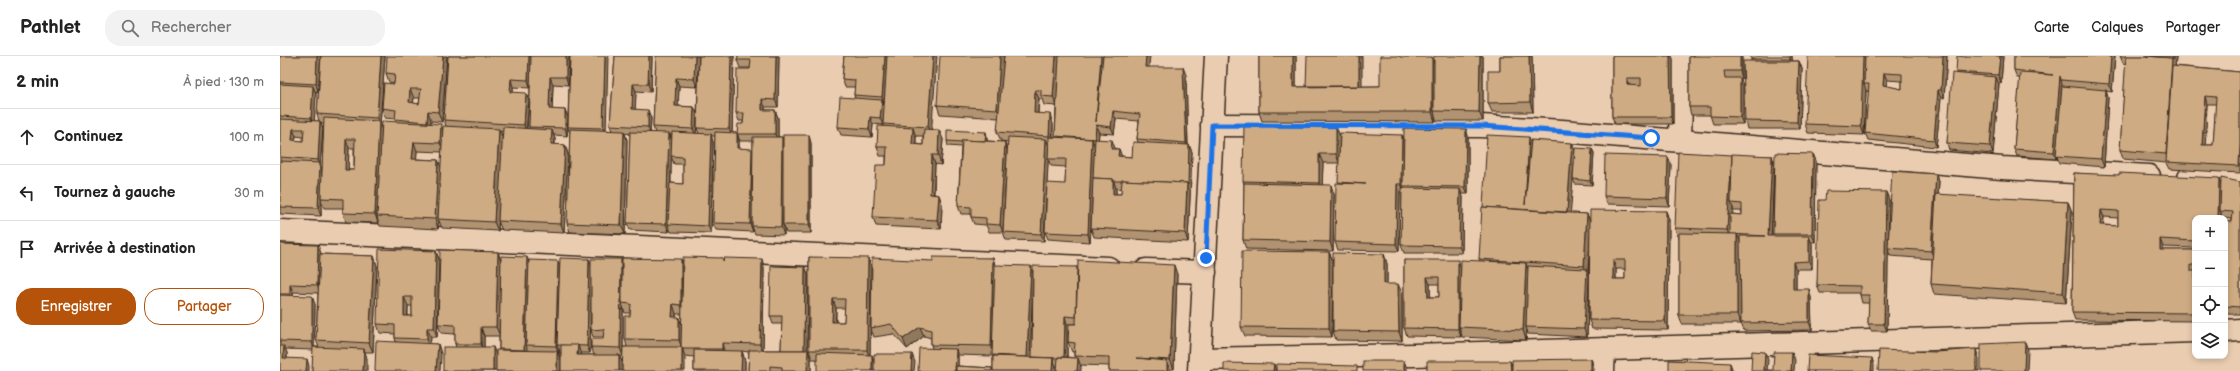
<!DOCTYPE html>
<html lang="fr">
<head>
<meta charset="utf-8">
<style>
  :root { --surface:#fff; --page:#f2f2f2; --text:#222; --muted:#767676; --line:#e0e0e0; --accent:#b45309 }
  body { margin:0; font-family:"Balsamiq Sans",sans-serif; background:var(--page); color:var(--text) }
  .controls { position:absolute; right:12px; bottom:12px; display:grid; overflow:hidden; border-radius:8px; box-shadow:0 2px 6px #0003 }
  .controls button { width:36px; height:36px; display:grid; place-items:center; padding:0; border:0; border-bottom:1px solid var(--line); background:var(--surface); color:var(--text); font:20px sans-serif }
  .stop { position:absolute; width:12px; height:12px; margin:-9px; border:3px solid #1a73e8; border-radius:50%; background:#fff }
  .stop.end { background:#1a73e8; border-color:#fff; box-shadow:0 1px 4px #0008 }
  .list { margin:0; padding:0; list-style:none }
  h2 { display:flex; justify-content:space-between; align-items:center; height:52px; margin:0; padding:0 16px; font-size:17px }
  h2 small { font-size:13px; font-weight:400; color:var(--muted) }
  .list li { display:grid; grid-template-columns:26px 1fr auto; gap:12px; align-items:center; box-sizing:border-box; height:56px; padding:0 16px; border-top:1px solid var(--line) }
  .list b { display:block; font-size:15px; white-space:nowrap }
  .list em { font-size:13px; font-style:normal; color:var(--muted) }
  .actions { display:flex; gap:8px; padding:12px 16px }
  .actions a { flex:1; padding:9px 0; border:1px solid var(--accent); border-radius:16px; text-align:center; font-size:14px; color:var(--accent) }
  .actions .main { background:var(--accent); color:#fff }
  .icon { flex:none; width:22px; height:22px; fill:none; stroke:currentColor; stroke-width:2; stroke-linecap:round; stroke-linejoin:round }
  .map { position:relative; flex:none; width:1960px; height:315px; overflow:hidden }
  header { display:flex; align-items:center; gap:24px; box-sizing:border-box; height:56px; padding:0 20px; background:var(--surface); border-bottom:1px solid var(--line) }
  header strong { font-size:19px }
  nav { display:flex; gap:22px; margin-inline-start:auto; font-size:14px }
  .search { width:280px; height:36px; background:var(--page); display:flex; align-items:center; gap:10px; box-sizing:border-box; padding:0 14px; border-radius:16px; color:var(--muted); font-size:15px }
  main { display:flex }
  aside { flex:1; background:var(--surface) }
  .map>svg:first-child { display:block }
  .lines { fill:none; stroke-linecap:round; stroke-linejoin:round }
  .street-casing { stroke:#3b2a1e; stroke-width:25 }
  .secondary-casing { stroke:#3b2a1e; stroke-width:25 }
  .street { stroke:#eacdb1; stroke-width:22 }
  .secondary { stroke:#eacdb1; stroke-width:22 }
  .wall { fill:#b19371; stroke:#3b2a1e; fill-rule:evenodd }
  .shaded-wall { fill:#90785c; stroke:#3b2a1e }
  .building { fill:#ceab83; stroke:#3b2a1e; fill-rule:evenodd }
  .route { stroke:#1a73e8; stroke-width:5 }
</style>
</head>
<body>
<header>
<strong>Pathlet</strong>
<div class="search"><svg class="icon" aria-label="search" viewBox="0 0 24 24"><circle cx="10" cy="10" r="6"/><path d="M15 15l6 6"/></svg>Rechercher</div>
<nav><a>Carte</a><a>Calques</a><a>Partager</a></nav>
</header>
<main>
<aside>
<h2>2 min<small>À pied · 130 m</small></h2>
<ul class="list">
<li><svg class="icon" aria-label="ahead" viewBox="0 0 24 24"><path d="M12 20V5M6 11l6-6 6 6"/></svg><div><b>Continuez</b></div><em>100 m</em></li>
<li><svg class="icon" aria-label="left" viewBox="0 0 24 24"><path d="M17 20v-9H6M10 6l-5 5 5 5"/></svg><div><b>Tournez à gauche</b></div><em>30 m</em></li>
<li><svg class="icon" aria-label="arrive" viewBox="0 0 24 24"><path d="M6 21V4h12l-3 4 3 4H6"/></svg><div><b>Arrivée à destination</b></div></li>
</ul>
<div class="actions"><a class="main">Enregistrer</a><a>Partager</a></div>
</aside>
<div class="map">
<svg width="1960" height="315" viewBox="0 0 1960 315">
  <rect width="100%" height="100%" fill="#eacdb1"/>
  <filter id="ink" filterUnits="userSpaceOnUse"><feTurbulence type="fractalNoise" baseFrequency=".025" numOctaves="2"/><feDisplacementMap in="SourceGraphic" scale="8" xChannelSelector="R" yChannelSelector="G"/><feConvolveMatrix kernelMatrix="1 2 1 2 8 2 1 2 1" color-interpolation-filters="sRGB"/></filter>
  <g filter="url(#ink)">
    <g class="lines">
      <defs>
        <g id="street">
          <polyline points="932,69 1201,70 1282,75 1722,112 1869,120"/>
          <polyline points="1400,85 1402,0"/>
          <polyline points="1909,122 1960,125"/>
          <polyline points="0,175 828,212"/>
          <polyline points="866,214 925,216"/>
          <polyline points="1945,275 1960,274"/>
          <polyline points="920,303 1134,299 1915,275"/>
          <polyline points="1323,315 1324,293"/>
          <polyline points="1522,315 1523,287"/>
        </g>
        <polyline id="secondary" points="919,315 936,0"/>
      </defs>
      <use href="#street" class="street-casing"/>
      <use href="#secondary" class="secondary-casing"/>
      <use href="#street" class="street"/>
      <use href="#secondary" class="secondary"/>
    </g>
    <g class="wall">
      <path d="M0,0H41L38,36L35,35L36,37L34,65H39L37,58L41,0H105L100,69L101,72L116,66L115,63L105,62L102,52L114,28V27L109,26L106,17L167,0L162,66L151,65V68L163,74L166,70L164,64L168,0H289L288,29L273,28L272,54H285L288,61L290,0L326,74L332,75L330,69L335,0H372L371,36L356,35L355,53L371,62L370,76L375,77L373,71L376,0H419L417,31L399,30L398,50L414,51L417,58L419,0H454L452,77H457L459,84V92L473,95V85H460L457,78L463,68V65H459L456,57L470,12H460L457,4L458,0H499L498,51H485V54H495L498,62V81H502L503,84L531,87V177H506L504,171V179L475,178L473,173V176L436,174L433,167L435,80H431L433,86L431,177L391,176L389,171V176L350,174L347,167L350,78L345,77L347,84L345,178L290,176L287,167L290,77L288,72L287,80L274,79L275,83V89H285L288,98L284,177L222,174L218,165L222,101L218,175L162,172L159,165L158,173L100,170L98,165V167L66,166L63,157V152H44L41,144V160L0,158ZM233,31L250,32L249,71V73H247L249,45L233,36ZM134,42H140L139,48L133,47ZM417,65V72L419,78L416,77ZM41,68H44L42,113L40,109L43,73ZM220,75L223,76V82ZM390,79H392V85ZM16,80L23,81V85H15ZM69,92H74V114H68ZM137,95L162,96L161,112L158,104L136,103ZM391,100L394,108H403V128L391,127Z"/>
      <path d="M564,0L663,83L661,109L655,108L654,138L659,139L662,148L661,173L596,170L593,161L606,109V100H600L597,91L603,70V69L593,68L592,81L561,79L558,71L575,42L574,39L575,31H565L562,23ZM635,80H643V89L636,88V81Z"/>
      <polygon points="979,0 1016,0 1016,31 1100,30 1123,1 1154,8 1203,0 1203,65 1157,65 1155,60 1155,66 982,65 979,56"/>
      <polygon points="1220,0 1252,0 1253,56 1212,56 1208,47 1220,15"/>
      <polygon points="1332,0 1392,0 1393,3 1393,68 1335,68 1332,61"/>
      <polygon points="1409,0 1462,2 1462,23 1460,23 1463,29 1463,68 1433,68 1430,59 1411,59 1409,51"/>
      <polygon points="1512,0 1512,5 1519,5 1522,13 1520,73 1467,73 1465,65 1471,5 1471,3"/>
      <path d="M1584,0L1585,4L1667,0L1664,42H1661L1656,91L1588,84L1585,77L1589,36L1586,35V34L1584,79L1528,77L1525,68ZM1607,24L1622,25V33L1606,30Z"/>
      <polygon points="1723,0 1721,27 1718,27 1719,28 1713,98 1669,94 1667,87 1676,18 1676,16 1686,1"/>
      <polygon points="1734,0 1835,0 1832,36 1826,35 1828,42 1824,111 1779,107 1777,100 1776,103 1737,100 1734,93 1740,22 1737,22 1734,14"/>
      <path d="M1840,0H1896L1895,10L1960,16V117L1889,113L1886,107L1843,103L1840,94L1846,8L1843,7ZM1927,48H1936L1933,89H1925Z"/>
      <path d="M868,11L906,19L908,88L909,89L912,96L908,186L814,181L811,173L810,186L768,183L765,176L785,128L786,111L771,110L768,103L764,185L726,184L723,176H709L706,169L694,168L691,161V158H681L678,150L681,91L668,90L667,85L706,76L707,81V85L725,86L727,94L728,86L721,85L717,76L719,62L660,58L657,49ZM759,43H762L764,49L776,50L775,81H773V68L758,57ZM836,63L859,65L857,83L858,86L852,101L841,100L839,93H835V92L818,83L819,77L834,78ZM836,132L842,133L841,138H836Z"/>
      <polygon points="1056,71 1060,80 1059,96 1122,79 1124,83 1186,73 1188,80 1188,138 1182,138 1183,141 1182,197 1124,197 1121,189 1122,136 1120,136 1119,195 1058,194 1055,186 1059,127 1059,107 1043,107 1042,129 1054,138 1053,195 966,193 963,184 964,128 963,125"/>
      <path d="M1251,87L1290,157L1307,158L1310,165L1386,155L1389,164L1388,274L1312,273L1309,264V229L1307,281L1248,278L1247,274L1246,284L1182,281L1181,277V281L1127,280L1124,272V204L1181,212V220L1200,205L1199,203ZM1309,188V220L1308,216ZM1336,213H1345V223H1336ZM1150,228H1159V241H1150Z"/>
      <polygon points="1312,93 1314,97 1312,129 1295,128 1293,123"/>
      <path d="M1533,98L1536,105L1535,186H1531L1532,188V213H1516V233L1531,241L1532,274L1464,275L1461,267V225V268H1402L1399,259V181H1398L1395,172L1452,100H1492L1494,107ZM1494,111L1493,178L1494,180H1491ZM1453,152V155H1462V159L1452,158Z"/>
      <polygon points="1388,101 1391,109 1389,150 1327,148 1324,140"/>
      <path d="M1794,117L1941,127L1960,126V258H1945V165L1952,166V163L1942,162L1941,157L1915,162V192L1883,191V194H1915V265L1795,264L1792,256ZM1824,161L1838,162V170L1823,169Z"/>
      <polygon points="1659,125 1658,139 1788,146 1792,156 1786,247 1654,238 1651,228 1652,203 1610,200 1608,193 1607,275 1591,275 1588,268 1589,247 1582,247 1580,239 1580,237 1540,237 1537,229 1545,144 1606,136 1609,144 1608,185"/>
      <path d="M0,188L41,197V198L94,200L97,210L93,296H85L87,303L33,294L5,293L7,297V302L29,310L0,315ZM13,236L38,237L36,284L39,291H34L35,248L13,240Z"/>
      <path d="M156,195L159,204L218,196L221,205H248L280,208L309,203L311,210L342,206L403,207L443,202L444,203L484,211L483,294H501L502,268H493L490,260L525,211L528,218L527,294L531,303V315H468L469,296L462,295L465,305V315H414V301L405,300L281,315V297H280L279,293V298L281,304V315H163L176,291L175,288V278L161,277L158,268L157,281H151L150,288H158L161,298L116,286L115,282V278L100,277L97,268ZM311,233V274L313,281H324L323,283L311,291L314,299H301L300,297H310ZM128,250H132V260H128ZM343,251L345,257H350V260L345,283L347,291H343ZM396,258H402V269L396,261ZM204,280H219V294L216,298L204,291ZM340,300H343L342,308Z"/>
      <polygon points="1049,196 1053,205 1104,198 1107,208 1107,228 1122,237 1122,285 1056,284 1053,275 1053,228 1052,281 965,280 961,271"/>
      <path d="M529,201L591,211L590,299L594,303L635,306L532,303L529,294ZM556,252H565L564,266H556Z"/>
      <path d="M713,202L715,210L753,217L797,211L798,214L897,218L894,313H890V315H829V310L801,309V311L776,310V315H638L652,292L651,289V282L644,280L627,293L614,278L594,281L591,272L653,205ZM753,228L752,301H750ZM787,268H796L788,286L792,296H794V300L795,302L787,301ZM678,299L712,300L713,302V314L712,312L678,310Z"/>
    </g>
    <g class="shaded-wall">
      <polygon points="37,0 41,0 38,36 36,28"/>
      <polygon points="101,0 105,0 100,69 102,74 97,160 98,165 98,167 95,158 99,67 97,62"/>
      <polygon points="163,0 167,0 162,66 158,56"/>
      <polygon points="249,0 252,0 250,32 248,24"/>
      <polygon points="286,0 289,0 288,29 286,21"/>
      <polygon points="325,0 328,0 326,80 323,72"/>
      <polygon points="369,0 372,0 371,36 368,28"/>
      <polygon points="415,0 419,0 417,31 414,23"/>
      <polygon points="451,0 454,0 452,80 449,73"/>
      <polygon points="496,0 499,0 498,51 495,44"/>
      <polygon points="605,0 608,0 604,48 602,41"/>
      <polygon points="653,0 657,0 651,81 648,71"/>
      <polygon points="720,0 724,0 721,62 717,53"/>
      <polygon points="776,0 781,0 777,50 773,41"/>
      <polygon points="821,0 824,0 816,66"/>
      <polygon points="866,0 870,0 868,18 865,11"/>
      <polygon points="1013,0 1016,0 1016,40 1013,31"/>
      <polygon points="1079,0 1082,0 1082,39 1079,31"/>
      <polygon points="1200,0 1203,0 1203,65 1199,56"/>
      <polygon points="1249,0 1252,0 1253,56 1250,46"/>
      <polygon points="1390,0 1392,0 1393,3 1393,68 1391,61"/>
      <polygon points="1460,0 1462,0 1462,23 1460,15"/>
      <polygon points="1510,0 1512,0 1513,11 1510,3"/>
      <polygon points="1581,0 1584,0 1587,8 1584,28 1586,34 1584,79 1581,70"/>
      <polygon points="1663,0 1667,0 1664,42 1661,34"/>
      <polygon points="1720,0 1723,0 1721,27 1718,19"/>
      <polygon points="1831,0 1835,0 1832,36 1829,28"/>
      <polygon points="1893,0 1896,0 1889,107 1886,98 1892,2"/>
      <polygon points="1152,1 1155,10 1154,55 1155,60 1155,66 1152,56"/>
      <polygon points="1519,5 1522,13 1520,73 1517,66"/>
      <polygon points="903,11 906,19 908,94 906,87"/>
      <polygon points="1604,17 1607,24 1606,37 1603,29"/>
      <polygon points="1780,20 1782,28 1776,103 1774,96"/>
      <polygon points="270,21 273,28 272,61 269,53"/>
      <polygon points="1716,21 1719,28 1713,98 1710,90"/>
      <polygon points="396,22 399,30 398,57 395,50"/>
      <polygon points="1347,22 1350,29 1347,29"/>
      <polygon points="1460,22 1463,29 1463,68 1460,61"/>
      <polygon points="231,23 233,31 233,43 230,36"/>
      <polygon points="353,28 356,35 355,60 352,53"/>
      <polygon points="33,30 36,37 34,70 31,62"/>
      <polygon points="130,33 134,42 132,56 129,46"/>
      <polygon points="755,34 759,43 757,66 754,57"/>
      <polygon points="1658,34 1661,42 1656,91 1654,84"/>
      <polygon points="1826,34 1828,42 1824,111 1821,103"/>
      <polygon points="246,37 249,45 246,77 244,69"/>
      <polygon points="1925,40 1927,48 1925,96 1922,89"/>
      <polygon points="482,43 485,51 485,62 482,54"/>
      <polygon points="602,44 605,51 603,69 600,62"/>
      <polygon points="414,51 417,58 416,80 413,73"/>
      <polygon points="285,54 288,61 287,80 285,72"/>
      <polygon points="368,54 371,62 370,78 368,71"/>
      <polygon points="495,54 498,62 498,86 495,78"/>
      <polygon points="148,55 151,65 150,75 147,66"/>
      <polygon points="833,55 836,63 834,78 831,71"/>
      <polygon points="770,58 773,68 772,89 769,80"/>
      <polygon points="590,61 593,68 592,81 589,73"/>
      <polygon points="40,65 43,73 40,109 42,114 41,160 38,152 40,109 38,104"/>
      <polygon points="161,68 164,77 164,96 160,87"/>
      <polygon points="816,69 819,77 818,90 815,83"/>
      <polygon points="1056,71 1060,80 1059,107 1056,98"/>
      <polygon points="633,72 636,81 635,97 632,88"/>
      <polygon points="13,73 16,80 14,92 12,84"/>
      <polygon points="219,73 223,82 218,175 214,166"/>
      <polygon points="1186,73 1188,80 1188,138 1185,131"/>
      <polygon points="272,74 275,83 274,98 271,88"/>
      <polygon points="659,74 663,83 661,109 658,99"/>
      <polygon points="344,75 347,84 345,178 341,169"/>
      <polygon points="706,76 707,81 707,92 705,88"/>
      <polygon points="389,77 392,85 389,168 388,168 389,171 389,176 386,168"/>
      <polygon points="457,77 459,84 459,100 457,92"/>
      <polygon points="431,78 433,86 431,177 428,170"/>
      <polygon points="529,79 531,87 531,177 529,169"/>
      <polygon points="1122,79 1125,87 1123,130 1124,132 1124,136 1121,128"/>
      <polygon points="502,81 505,89 503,169 504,171 504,179 501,171"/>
      <polygon points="1249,81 1252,89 1245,149"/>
      <polygon points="66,83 69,92 68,123 65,114"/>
      <polygon points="766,83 769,90 764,185 761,178"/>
      <polygon points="812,83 815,91 810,186 808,178"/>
      <polygon points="832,84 835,92 834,100 831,93"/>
      <polygon points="134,86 137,95 136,112 132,103"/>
      <polygon points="725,86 727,94 723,176 720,169"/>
      <polygon points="1292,87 1295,95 1290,164 1287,156"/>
      <polygon points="285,89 288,98 284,177 281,168"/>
      <polygon points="909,89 912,96 908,186 905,177"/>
      <polygon points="472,93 475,100 472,170 473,173 473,176 470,168"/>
      <polygon points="839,93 842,101 838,100"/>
      <polygon points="1312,93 1314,97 1312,129 1310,125"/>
      <polygon points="1039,98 1043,107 1042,137 1039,127"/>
      <polygon points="1533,98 1536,105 1535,186 1532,178"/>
      <polygon points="652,99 655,108 653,148 650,138"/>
      <polygon points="1452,99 1455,108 1451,147 1453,152 1451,184 1447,174"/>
      <polygon points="1492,100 1494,108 1491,188 1488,180"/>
      <polygon points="1388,101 1391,109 1389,150 1387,142"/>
      <polygon points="158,104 162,113 158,163 159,165 158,173 155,163"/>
      <polygon points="1656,118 1659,125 1654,203 1651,195"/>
      <polygon points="1939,122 1942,130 1940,155 1941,157 1941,162 1938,162"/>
      <polygon points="833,123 836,132 836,147 833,138"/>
      <polygon points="1117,128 1120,136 1119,195 1116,188"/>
      <polygon points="1051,129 1054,138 1053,195 1050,186"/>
      <polygon points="1180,133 1183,141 1182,197 1179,190"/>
      <polygon points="1606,136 1609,144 1607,275 1604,268"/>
      <polygon points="659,139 662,148 661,173 657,164"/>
      <polygon points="1788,146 1792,156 1786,247 1783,237"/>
      <polygon points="1821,154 1824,161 1823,176 1820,169"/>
      <polygon points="1386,155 1389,164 1388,274 1385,265"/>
      <polygon points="1307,158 1311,168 1308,216 1309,220 1307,281 1304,273 1306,215 1304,210"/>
      <polygon points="1457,178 1461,187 1461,268 1457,259"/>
      <polygon points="1529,180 1532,188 1532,213 1529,205"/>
      <polygon points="1880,183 1883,191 1883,201 1880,194"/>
      <polygon points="38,189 41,197 40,237 37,229"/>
      <polygon points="156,195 159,204 157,281 154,272"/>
      <polygon points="218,196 221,205 220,280 216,271"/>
      <polygon points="1049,196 1053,205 1052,281 1049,272"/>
      <polygon points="1104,198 1107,208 1107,238 1104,228"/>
      <polygon points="94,200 97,210 93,296 89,287"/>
      <polygon points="247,201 250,208 246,289 247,292 247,301 244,294"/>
      <polygon points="588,202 591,211 590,304 587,294"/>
      <polygon points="713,202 716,212 714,300 711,290"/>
      <polygon points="309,203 312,211 310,297 307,290"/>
      <polygon points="341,203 344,211 342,247 343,251 343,300 340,292"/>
      <polygon points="401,203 404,212 404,258 401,249"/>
      <polygon points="482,203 484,211 483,296 480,288"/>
      <polygon points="1178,204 1181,212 1181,271 1179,271 1181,277 1181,281 1178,273"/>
      <polygon points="1333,204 1336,213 1336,232 1333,223"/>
      <polygon points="278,205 281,212 277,289 279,293 279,298 276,290"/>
      <polygon points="1513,206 1516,213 1516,241 1513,233"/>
      <polygon points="1246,207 1249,216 1246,271 1247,274 1246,284 1243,274"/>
      <polygon points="894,209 897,218 894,313 890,304"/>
      <polygon points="751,210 753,218 750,308 747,301"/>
      <polygon points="525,211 528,218 527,303 524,295"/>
      <polygon points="797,211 800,218 796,261"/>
      <polygon points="1147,221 1150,228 1151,249 1148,241"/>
      <polygon points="10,228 13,236 13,246 10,238"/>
      <polygon points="1118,228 1122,237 1122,285 1119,276"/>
      <polygon points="1529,233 1531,241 1532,274 1529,266"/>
      <polygon points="32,240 35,248 34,294 32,286"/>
      <polygon points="124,241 128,250 127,269 124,260"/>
      <polygon points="553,243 556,252 555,275 552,266"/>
      <polygon points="393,248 396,258 396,270 392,261"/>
      <polygon points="785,260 787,268 787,310 784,302"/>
      <polygon points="399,261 402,270 402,293 399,284"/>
      <polygon points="201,271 204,280 204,297 201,288"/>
      <polygon points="640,271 644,280 627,293 623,283"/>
      <polygon points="147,272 151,281 150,292 147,283"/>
      <polygon points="1745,286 1748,294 1747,315 1744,315"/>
      <polygon points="442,287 444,295 444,301 442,293"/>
      <polygon points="158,288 161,298 160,315 156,315"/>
      <polygon points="298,289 301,299 301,308 297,299"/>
      <polygon points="4,290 7,297 6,310 3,302"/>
      <polygon points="213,291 217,300 217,315 213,315"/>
      <polygon points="402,291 405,301 405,315 402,315"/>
      <polygon points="84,293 87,303 87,315 83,315"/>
      <polygon points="676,293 678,301 678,315 675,315"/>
      <polygon points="1696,293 1699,303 1699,315 1696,315"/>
      <polygon points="528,294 531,303 531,315 527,315"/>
      <polygon points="277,295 281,304 281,315 277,315"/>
      <polygon points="462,295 465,305 465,315 461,315"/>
      <polygon points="1485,296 1488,304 1487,315 1484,314"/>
      <polygon points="1512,296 1515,304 1514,315 1511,315"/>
      <polygon points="632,298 635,306 634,315 631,315"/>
      <polygon points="339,299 343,308 343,315 339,315"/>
      <polygon points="592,299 595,308 595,315 592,315"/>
      <polygon points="773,302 776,311 776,315 772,315"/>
      <polygon points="798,302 801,311 801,315 797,315"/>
      <polygon points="1592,302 1594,309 1594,315 1591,315"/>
      <polygon points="27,303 29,310 29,315 26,315"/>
      <polygon points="1311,303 1314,312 1314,315 1311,315"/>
      <polygon points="887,305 890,314 890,315 887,315"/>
      <polygon points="1124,305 1127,312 1127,315 1124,315"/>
      <polygon points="1230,305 1234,314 1234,315 1231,315"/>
      <polygon points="1450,307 1453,315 1450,315"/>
      <polygon points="994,308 996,315 993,315"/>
    </g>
    <g class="building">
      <polygon points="0,0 37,0 36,28 0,26"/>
      <polygon points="41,0 101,0 97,62 37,58"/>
      <path d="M107,0H163L158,56L148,55L147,66L115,63L116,54L102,52L104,27L114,28L115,18L106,17ZM130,33H141L139,48L129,46Z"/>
      <polygon points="168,0 249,0 248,24 231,23 230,36 246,37 244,69 164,64"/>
      <polygon points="251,0 286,0 286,21 270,21 269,53 285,54 285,72 249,71"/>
      <polygon points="290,0 325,0 323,72 288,71"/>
      <polygon points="335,0 369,0 368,28 353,28 352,53 368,54 368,71 330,69"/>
      <polygon points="376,0 415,0 414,23 396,22 395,50 414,51 413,73 373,71"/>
      <polygon points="419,0 451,0 449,73 417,72"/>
      <polygon points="458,0 496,0 495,44 482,43 482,54 495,54 495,78 457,78 458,68 463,68 464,57 456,57 457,13 470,13 471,4 457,4"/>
      <polygon points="564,0 605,0 602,41 574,39 575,24 562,23"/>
      <polygon points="607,0 653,0 648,71 603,68"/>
      <polygon points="660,0 720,0 717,53 657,49"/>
      <polygon points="724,0 776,0 773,41 761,40 761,34 755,34 754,57 770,58 769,80 717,76"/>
      <polygon points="779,0 821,0 816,66 823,0 866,0 865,11 903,11 906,87 857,83 860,58 833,55 831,71 816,69 815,83 775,80"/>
      <polygon points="979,0 1013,0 1013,31 1100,30 1100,0 1120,0 1120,1 1152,1 1152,56 979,56"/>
      <polygon points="1027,0 1079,0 1079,30 1026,30"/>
      <polygon points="1154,0 1200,0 1199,56 1154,55"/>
      <polygon points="1220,0 1249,0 1250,46 1208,47 1208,15 1220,15"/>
      <path d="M1332,0H1390L1391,61H1332ZM1347,22H1361V30L1347,29Z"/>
      <polygon points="1409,0 1460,0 1460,15 1444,15 1445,22 1460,22 1460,61 1430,60 1430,51 1409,51"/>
      <rect x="1471" y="0" width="39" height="3"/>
      <polygon points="1528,0 1583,0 1581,70 1525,68"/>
      <path d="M1585,0H1663L1661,34H1658L1654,84L1585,77L1589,28H1584ZM1604,17L1622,18V33L1603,29Z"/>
      <polygon points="1677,0 1686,1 1686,0 1720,0 1718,19 1676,16"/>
      <polygon points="1734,0 1831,0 1829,28 1781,24 1780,20 1774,96 1734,93 1740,17 1773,19 1734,14"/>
      <polygon points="1846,0 1866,0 1892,2 1886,98 1840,94"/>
      <polygon points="1866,0 1893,0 1893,4 1892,2"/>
      <polygon points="1463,5 1519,5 1517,66 1465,65"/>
      <path d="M1892,10L1960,16V89L1959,110L1886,106ZM1925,40L1936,41L1933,89H1922Z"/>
      <polygon points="1672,17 1716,21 1710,90 1667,87"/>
      <polygon points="0,28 33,30 31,62 0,60"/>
      <polygon points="1782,30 1826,34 1821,103 1776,100"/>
      <polygon points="560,41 602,44 600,62 590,61 589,73 558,71"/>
      <path d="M44,62L99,65L95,158L63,157V143L41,142ZM66,83H75L74,114H65Z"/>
      <path d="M0,63L40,65L38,104L0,101ZM13,73H24L23,85L12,84Z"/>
      <polygon points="102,65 161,68 160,87 134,86 132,103 158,104 155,163 97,160"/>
      <polygon points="964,69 1056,71 1056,98 1039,98 1039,127 963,125"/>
      <polygon points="163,70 219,73 214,166 158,163"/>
      <polygon points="598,70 633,72 632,88 643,89 644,73 659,74 658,99 652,99 650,138 659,139 657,164 593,161 596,109 606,109 607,91 597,91"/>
      <polygon points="223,71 272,74 271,88 285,89 281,168 218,165"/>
      <polygon points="1124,72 1186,73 1185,131 1123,130"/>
      <polygon points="290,73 344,75 341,169 287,167"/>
      <polygon points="667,74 706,76 705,85 682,84 682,86 667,85"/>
      <polygon points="350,76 389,77 386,168 347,167"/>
      <polygon points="392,76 431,78 428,170 388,168 390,127 403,128 403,101 391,100"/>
      <polygon points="435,76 457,77 457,92 472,93 470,168 433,167"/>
      <polygon points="1060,77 1122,79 1121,128 1117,128 1116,188 1055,186 1056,127 1086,128 1058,126"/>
      <rect x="503" y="79" width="26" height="90"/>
      <polygon points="1207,79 1249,81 1245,149 1251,84 1292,87 1287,156 1203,151"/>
      <polygon points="473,81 502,81 501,171 472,170"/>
      <polygon points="728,81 766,83 761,178 723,176"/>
      <polygon points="769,81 812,83 808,178 765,176 767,127 785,128 786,103 768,103"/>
      <polygon points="815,83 832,84 831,93 839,93 838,100 852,101 853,86 909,89 908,129 907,127 842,124 842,125 834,125 833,123 813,122"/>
      <polygon points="682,84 725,86 720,169 706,168 706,162 691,161 691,151 678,150"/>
      <polygon points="1295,92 1312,93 1310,125 1293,123"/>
      <polygon points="1398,96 1452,99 1447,174 1395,172"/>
      <polygon points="1495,97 1533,98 1532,178 1493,178"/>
      <polygon points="1452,98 1492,100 1488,180 1529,180 1529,205 1513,206 1513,233 1529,233 1529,266 1461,267 1460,180 1485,180 1450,178 1450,158 1462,159 1462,148 1451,147"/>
      <polygon points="1325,99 1388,101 1387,142 1324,140"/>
      <polygon points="0,105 40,107 38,152 0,151"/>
      <polygon points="1612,115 1656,118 1651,195 1608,192"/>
      <path d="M1794,117L1839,119V117L1939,122L1938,162H1915V185L1880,183V194H1915V209H1911V215H1915V257L1792,256ZM1821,154L1838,155V170L1820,169Z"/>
      <polygon points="813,122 833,123 833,138 841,138 842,124 907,127 905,177 811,172"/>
      <polygon points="1941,122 1960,126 1960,251 1945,250 1945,165 1952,166 1953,156 1940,155"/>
      <polygon points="964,127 1051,129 1050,186 963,184"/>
      <polygon points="1122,132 1180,133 1179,190 1121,189"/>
      <polygon points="1546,135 1606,136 1604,268 1588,268 1589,239 1580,239 1580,230 1537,229 1539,144 1545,144"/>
      <polygon points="1656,138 1788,146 1783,237 1651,228"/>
      <polygon points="1202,151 1307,158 1304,210 1199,203"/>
      <path d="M1310,154L1386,155L1385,265L1309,264ZM1333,204H1345V223H1333Z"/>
      <polygon points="1399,177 1457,178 1457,259 1399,259"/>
      <polygon points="0,188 38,189 37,229 10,228 10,238 0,238"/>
      <path d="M99,193L156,195L154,272H147V283L115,282V269L97,268ZM124,241H132V260H124Z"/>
      <polygon points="160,194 218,196 216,271 201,271 201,288 175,288 175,269 158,268"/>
      <polygon points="962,195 1049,196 1049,272 961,271"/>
      <polygon points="1053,197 1104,198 1104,228 1118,228 1119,276 1053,275"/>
      <polygon points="40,198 94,200 89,287 36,284"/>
      <polygon points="221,200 247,201 244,294 219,293"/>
      <polygon points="403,201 443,202 443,205 444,202 482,203 480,288 442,287 442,293 403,293 402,291 401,291"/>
      <path d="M529,201L588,202L587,294H529ZM553,243H565L564,266H552Z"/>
      <polygon points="653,201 713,202 711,290 651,289 651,274 640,271 623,283 611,268 591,272 592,202 653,205"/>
      <polygon points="280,202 309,203 307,290 277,289"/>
      <polygon points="342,202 401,203 401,249 393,248 392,261 399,261 399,284 345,283 345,260 350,260 351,248 342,247"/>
      <polygon points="311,203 341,203 340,292 311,291 311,283 323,283 324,273 311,274"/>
      <polygon points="249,204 278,205 276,290 246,289"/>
      <polygon points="798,204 894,209 890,304 856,302 887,305 887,315 829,315 829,301 794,300 795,287 788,286 789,268 796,268"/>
      <path d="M1124,204H1178V273L1124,272ZM1147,221H1159V241H1148Z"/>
      <polygon points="1181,204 1246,207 1243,274 1179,271"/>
      <polygon points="715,209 751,210 747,301 712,299"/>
      <polygon points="491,210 525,211 524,294 501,294 502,260 490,260"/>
      <polygon points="753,210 797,211 796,261 785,260 784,301 778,301 778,302 752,301"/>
      <polygon points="1248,210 1307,213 1304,273 1246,271"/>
      <polygon points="0,239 32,240 32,286 0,285"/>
      <polygon points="96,285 158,288 156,315 95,315"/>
      <polygon points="1745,286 1744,315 1701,315 1701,288"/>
      <polygon points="281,289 298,289 297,299 339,299 339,315 281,315"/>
      <polygon points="0,290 4,290 3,302 27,303 26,315 0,315"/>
      <polygon points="33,291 84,293 83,315 32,315"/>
      <rect x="163" y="291" width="50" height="24"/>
      <polygon points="343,291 402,291 402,315 342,315"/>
      <polygon points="639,292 676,293 675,315 638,315"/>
      <polygon points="1696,293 1696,315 1598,315 1599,294 1656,296"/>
      <polygon points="216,294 277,295 277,315 216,315"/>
      <polygon points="414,294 462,295 461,315 414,315"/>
      <polygon points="469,294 528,294 527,315 502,315 502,311 490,310 490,315 468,315"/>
      <polygon points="1472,295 1485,296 1484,314 1493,314 1494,296 1512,296 1511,315 1471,315"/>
      <polygon points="537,297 592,299 592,315 537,315"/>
      <polygon points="594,298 632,298 631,315 594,315"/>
      <polygon points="1528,299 1592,302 1591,315 1527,315"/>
      <polygon points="713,300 773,302 772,315 713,315"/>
      <polygon points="778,301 798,302 797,315 777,315"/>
      <polygon points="1311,303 1311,315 1232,315 1232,304"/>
      <polygon points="1389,304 1450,307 1450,315 1389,315"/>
      <rect x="1083" y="305" width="41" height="10"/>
      <polygon points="1147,305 1230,305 1231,315 1147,315"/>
      <polygon points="944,307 994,308 993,315 944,315"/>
      <polygon points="996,308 1077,310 1077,315 996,315"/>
      <polygon points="676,310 712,312 712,315 676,315"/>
    </g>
  </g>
  <g class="lines" filter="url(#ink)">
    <polyline class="route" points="926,202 932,69 1202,70 1371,82"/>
  </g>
</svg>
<div class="controls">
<button>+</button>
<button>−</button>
<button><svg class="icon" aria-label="locate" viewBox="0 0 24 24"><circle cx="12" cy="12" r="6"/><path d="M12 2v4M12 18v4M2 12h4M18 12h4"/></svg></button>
<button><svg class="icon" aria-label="layers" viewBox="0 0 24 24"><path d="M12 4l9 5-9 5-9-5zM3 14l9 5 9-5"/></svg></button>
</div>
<div class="stop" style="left:1371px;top:82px"></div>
<div class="stop end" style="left:926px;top:202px"></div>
</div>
</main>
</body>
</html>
